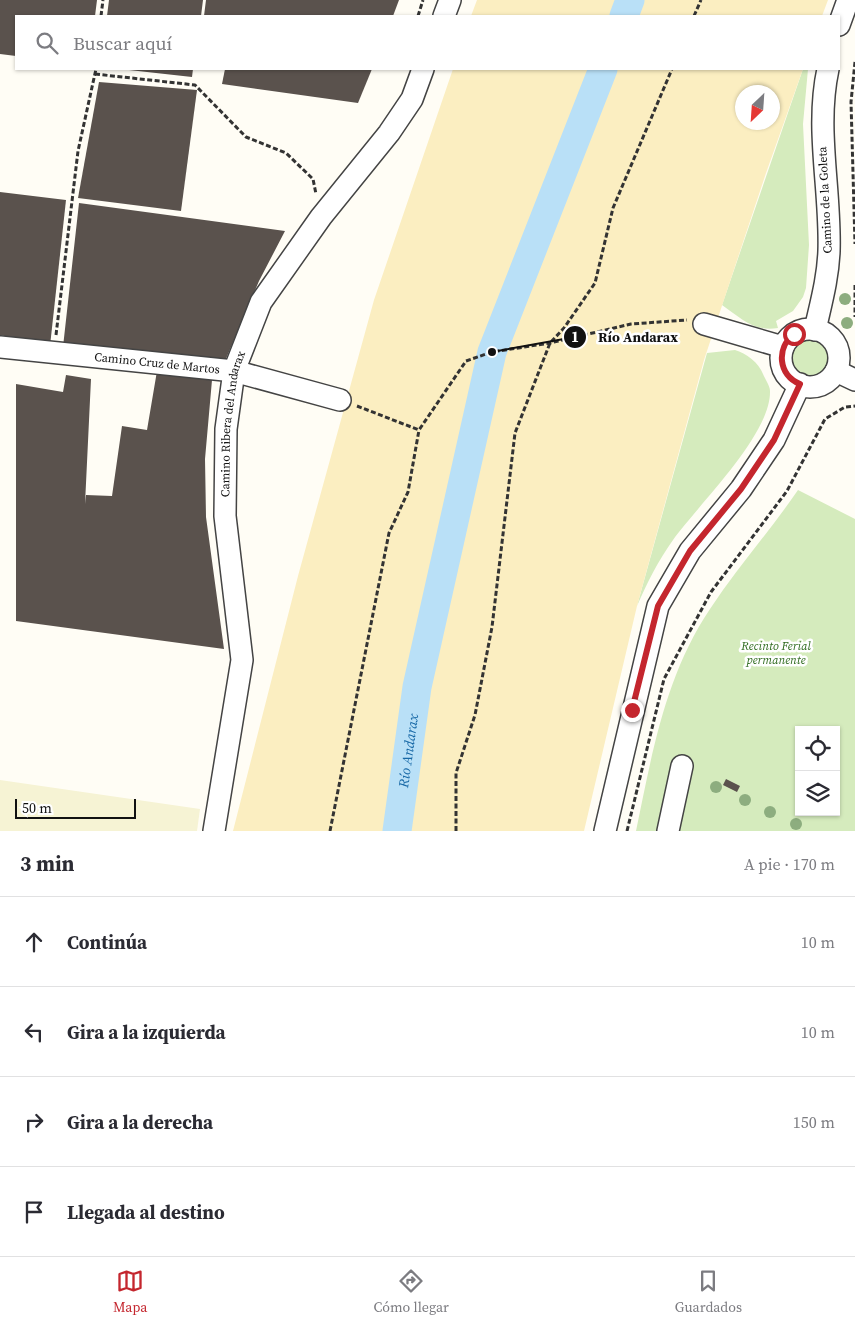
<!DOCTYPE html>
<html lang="es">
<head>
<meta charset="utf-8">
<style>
  :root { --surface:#fff; --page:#f2f2f3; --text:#2b2b33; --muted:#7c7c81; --line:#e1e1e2; --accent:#c4262e }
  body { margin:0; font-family:"Source Serif 4",serif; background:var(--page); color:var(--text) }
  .controls { position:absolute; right:15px; bottom:15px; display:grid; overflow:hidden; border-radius:0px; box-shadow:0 1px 4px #0004 }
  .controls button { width:45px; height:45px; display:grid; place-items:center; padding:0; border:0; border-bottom:1px solid var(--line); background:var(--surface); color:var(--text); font:25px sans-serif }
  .compass { position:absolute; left:735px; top:85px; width:45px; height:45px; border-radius:50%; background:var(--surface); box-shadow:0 1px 4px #0004; rotate:205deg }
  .scale { position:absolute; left:15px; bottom:12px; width:121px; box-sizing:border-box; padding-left:5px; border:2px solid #111; border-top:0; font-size:14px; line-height:18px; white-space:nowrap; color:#111; -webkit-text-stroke:4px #fff; paint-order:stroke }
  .stop { position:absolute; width:15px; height:15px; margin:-11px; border:4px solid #c4262e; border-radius:50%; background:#fff }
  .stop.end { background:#c4262e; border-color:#fff; box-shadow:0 1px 5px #0008 }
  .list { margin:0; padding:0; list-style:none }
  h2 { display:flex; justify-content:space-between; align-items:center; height:65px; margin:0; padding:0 20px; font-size:21px }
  h2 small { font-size:16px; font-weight:400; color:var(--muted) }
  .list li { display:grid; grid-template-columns:32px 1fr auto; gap:15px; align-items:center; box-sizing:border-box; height:90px; padding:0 20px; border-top:1px solid var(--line) }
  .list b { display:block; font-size:19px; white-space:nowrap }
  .list em { font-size:16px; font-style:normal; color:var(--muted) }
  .icon { flex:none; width:28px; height:28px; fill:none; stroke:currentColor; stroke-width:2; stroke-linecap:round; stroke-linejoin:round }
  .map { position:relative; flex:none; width:855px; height:831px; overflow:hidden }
  .search { position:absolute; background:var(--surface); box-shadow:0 1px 4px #0004; left:15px; right:15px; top:15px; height:55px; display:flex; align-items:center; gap:12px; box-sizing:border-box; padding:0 18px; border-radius:0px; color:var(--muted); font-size:19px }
  .sheet { height:425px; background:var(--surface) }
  nav { display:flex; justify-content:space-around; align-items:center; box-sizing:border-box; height:70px; border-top:1px solid var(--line); background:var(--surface); font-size:14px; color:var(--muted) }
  nav a { display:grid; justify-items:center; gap:2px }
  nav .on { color:var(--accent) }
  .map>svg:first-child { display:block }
  .farmland { fill:#f6f3d4 }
  .green { fill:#d5ebbd; fill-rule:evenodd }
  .sand { fill:#fbeec1; fill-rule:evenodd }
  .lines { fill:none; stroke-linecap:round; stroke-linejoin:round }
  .river { stroke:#b9e0f7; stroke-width:29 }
  .building { fill:#5a524d }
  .minor-casing { stroke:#444; stroke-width:24 }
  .path { stroke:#333; stroke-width:3; stroke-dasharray:5 2.5; stroke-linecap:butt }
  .minor { stroke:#fff; stroke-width:21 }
  .tree { fill:#8dad7f }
  .route { stroke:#c4262e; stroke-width:6 }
  .labels { text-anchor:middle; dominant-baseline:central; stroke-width:5; stroke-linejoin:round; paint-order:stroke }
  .street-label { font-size:12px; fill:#111; stroke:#fff }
  .park-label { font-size:12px; font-style:italic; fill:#2f6b1f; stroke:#fff }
  .water-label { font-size:14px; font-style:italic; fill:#1768a6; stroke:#fff }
  .leader { fill:none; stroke:#111; stroke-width:2 }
  .callout-dot { fill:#111; stroke:#fff; stroke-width:2 }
  .mark-label { font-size:15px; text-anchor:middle; font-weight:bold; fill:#fff }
  .callout-label { font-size:14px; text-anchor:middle; font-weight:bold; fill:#111; stroke:#fff; stroke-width:5; stroke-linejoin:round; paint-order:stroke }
</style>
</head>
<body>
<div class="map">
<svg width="855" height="831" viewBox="0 0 855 831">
  <rect width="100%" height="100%" fill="#fffdf5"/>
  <polygon class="farmland" points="0,780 200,809 197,831 0,831"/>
  <g class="green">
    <path d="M803,69H808L803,124L809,245L806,288L803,297L793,311L776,321L778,328C753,332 741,318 722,305Z"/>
    <circle cx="810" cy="357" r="19"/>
    <path d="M735,350C746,353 759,363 763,374C765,379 770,386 770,391C771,435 698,505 673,540C658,561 647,583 637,606L707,353Z"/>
    <path d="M798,490L855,519V831H636C652,754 665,676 710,609C737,568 770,531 798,490ZM799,730H836V812H799Z"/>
  </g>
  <g class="sand">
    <polygon points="477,0 828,0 822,16 471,16"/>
    <path d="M453,69H803L766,173L704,360L637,606L584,831H233L298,576L374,300ZM742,92H772V122H742Z"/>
  </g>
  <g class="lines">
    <g class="river">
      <polyline points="624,16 630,0"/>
      <path id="s1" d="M397,831L417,687L492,352L603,69"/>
    </g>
  </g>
  <g class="building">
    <polygon points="0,0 97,0 95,16 16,16 16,56 0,54"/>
    <polygon points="109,0 203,0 201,16 107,16"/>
    <polygon points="206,0 399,0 393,16 204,16"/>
    <polygon points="120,69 193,69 192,77"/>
    <polygon points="225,69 372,69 358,103 222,84"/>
    <polygon points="99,82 197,90 181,211 78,198"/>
    <polygon points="0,192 66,200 50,346 0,335"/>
    <polygon points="79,203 285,231 259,281 225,361 63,347"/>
    <polygon points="157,371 212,380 205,459 206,517 224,649 16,621 16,384 63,392 66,375 91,379 85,504 86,495 112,496 122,426 147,430"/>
    <polygon points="726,779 740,786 737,792 723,785"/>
  </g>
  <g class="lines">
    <defs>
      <g id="minor">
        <polyline points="444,16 450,0"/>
        <polyline points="839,25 848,0"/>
        <polyline points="704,324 783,347"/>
        <circle cx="810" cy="358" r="29"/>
        <path d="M815,330C821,303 828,278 829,251C831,190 815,129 828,69"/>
        <path id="s2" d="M0,347L234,371L340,400"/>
        <polyline points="836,371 855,380"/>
        <path id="s3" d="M214,831L242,660L225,516L226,429L234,371L261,302L321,217L389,133L412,99L423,69"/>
        <polyline points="605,831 658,606 690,551 741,489 774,440 800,384"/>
        <polyline points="668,831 682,766"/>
      </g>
    </defs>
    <use href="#minor" class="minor-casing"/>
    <g class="path">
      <polyline points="101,16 103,0"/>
      <polyline points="418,16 423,0"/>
      <polyline points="694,16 701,0"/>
      <polyline points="855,62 851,102 855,244"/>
      <polyline points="95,74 195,85 246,137 286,153 313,179 316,194"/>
      <polyline points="855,285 855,317"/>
      <polyline points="56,335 78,151 96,69"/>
      <polyline points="357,406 419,430 466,361 492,352 550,343 631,324 687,320"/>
      <polyline points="330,831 389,533 408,492 419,430"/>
      <polyline points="456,831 456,773 475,715 492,627 515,433 550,343 564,328 595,283 613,208 672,69"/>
      <polyline points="627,831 664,679 711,592 787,491 825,419 845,407 855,406"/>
    </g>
    <use href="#minor" class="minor"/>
  </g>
  <g class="tree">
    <circle cx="845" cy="299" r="6"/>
    <circle cx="847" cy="323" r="6"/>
    <circle cx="716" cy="787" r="6"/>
    <circle cx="745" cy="800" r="6"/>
    <circle cx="770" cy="812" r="6"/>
    <circle cx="796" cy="824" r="6"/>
  </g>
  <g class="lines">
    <path class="route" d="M632,710L658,606L690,551L741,489L774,440L800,384C778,375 776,348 794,334"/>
  </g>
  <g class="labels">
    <g class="street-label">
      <text transform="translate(825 200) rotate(-93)">Camino de la Goleta</text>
      <text stroke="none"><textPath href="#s2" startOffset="158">Camino Cruz de Martos</textPath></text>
      <text stroke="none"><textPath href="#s3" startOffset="411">Camino Ribera del Andarax</textPath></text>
    </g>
    <g class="park-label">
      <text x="776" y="646">Recinto Ferial<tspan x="776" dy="14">permanente</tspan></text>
    </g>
    <g class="water-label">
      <text stroke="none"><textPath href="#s1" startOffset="81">Río Andarax</textPath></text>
    </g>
  </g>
  <path class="leader" d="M492 352L575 337"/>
  <g class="callout-dot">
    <circle cx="492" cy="352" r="5"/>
    <circle cx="575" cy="337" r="12"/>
  </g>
  <g class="mark-label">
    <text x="575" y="342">1</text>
  </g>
  <g class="callout-label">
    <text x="638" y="342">Río Andarax</text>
  </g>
</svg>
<div class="controls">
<button><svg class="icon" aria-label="locate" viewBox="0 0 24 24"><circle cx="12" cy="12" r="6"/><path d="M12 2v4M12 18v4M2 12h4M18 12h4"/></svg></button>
<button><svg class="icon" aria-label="layers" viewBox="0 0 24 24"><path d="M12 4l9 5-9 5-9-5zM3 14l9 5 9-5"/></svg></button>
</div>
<svg class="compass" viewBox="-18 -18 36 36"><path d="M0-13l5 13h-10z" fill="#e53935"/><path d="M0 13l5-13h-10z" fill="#7c7c81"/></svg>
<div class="scale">50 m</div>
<div class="stop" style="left:794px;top:334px"></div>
<div class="stop end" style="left:632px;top:710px"></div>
<div class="search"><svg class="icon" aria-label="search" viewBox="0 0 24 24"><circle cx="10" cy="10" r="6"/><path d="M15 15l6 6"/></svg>Buscar aquí</div>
</div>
<section class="sheet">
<h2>3 min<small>A pie · 170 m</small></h2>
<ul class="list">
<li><svg class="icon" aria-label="ahead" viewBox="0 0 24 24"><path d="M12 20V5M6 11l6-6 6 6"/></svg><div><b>Continúa</b></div><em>10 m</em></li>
<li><svg class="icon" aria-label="left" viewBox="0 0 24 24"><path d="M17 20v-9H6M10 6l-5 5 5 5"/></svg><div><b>Gira a la izquierda</b></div><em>10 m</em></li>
<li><svg class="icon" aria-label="right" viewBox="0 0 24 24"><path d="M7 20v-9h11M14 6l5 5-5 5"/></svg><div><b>Gira a la derecha</b></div><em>150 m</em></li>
<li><svg class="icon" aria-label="arrive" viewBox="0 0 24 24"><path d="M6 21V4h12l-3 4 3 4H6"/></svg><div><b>Llegada al destino</b></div></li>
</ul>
</section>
<nav>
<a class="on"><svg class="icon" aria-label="map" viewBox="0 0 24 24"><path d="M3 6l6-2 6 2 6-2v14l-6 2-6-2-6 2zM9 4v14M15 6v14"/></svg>Mapa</a>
<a><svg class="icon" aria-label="directions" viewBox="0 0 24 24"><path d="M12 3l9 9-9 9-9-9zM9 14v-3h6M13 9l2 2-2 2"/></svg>Cómo llegar</a>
<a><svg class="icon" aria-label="saved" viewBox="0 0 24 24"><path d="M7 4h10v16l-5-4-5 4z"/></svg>Guardados</a>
</nav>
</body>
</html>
